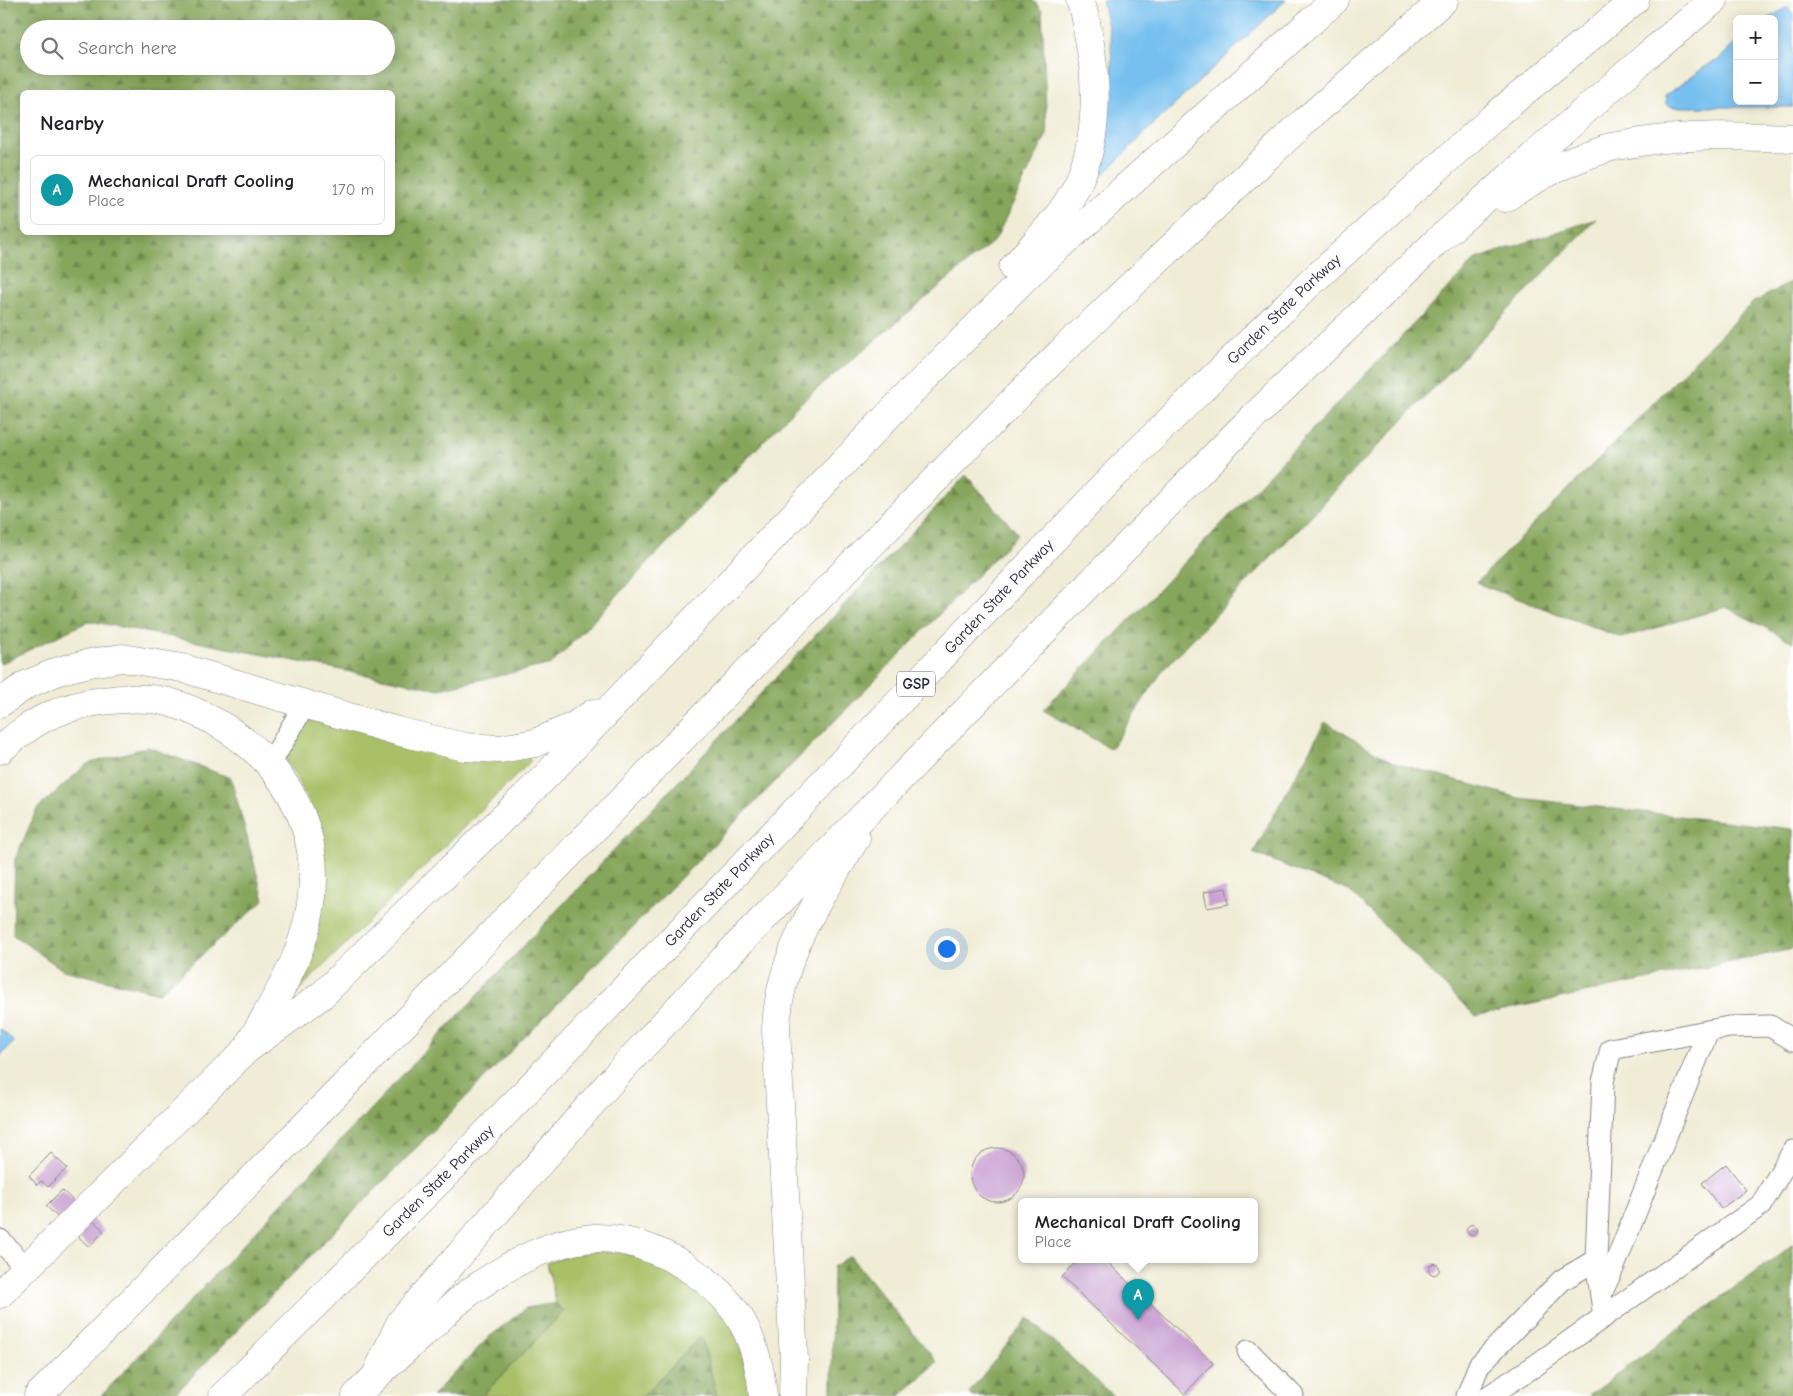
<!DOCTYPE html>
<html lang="en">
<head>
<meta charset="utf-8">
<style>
  :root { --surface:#fff; --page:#f2f2f2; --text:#202124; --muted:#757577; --line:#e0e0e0; --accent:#c8321e }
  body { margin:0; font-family:"Comic Neue",sans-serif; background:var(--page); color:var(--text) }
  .controls { position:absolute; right:15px; top:15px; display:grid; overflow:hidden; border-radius:8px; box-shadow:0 2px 12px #0003 }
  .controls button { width:45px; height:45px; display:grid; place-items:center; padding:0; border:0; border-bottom:1px solid var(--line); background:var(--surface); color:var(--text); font:25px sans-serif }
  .you { position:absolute; left:946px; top:948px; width:18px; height:18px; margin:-12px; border:4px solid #fff; border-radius:50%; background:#1a73e8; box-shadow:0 0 0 8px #1a73e833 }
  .badge { display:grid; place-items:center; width:32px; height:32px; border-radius:50%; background:var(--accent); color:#fff; font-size:16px; font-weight:700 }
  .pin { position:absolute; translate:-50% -41px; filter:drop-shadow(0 1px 2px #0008) }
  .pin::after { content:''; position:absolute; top:26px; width:18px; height:15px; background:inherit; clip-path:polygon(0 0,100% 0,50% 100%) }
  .popup { position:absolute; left:1018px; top:1198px; width:240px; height:65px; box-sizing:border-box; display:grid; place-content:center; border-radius:8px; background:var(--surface); filter:drop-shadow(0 1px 4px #0005); font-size:16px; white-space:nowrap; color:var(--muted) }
  .popup b { font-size:19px; color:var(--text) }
  .popup::after { content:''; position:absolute; left:50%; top:100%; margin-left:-10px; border:10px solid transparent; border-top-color:var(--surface) }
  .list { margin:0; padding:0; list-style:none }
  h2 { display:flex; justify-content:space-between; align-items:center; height:65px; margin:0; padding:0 20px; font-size:21px }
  h2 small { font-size:16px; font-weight:400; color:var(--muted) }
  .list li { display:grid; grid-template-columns:32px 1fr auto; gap:15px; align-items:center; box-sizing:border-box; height:70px; margin:0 10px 10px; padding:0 10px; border:1px solid var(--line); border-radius:8px }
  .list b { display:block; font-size:19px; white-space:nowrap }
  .list p { margin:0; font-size:16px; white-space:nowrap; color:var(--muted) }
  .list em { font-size:16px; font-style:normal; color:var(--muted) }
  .icon { flex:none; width:28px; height:28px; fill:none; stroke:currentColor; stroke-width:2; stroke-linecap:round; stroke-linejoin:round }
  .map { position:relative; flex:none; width:1793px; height:1396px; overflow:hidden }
  .search { position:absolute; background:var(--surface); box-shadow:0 2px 12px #0003; left:20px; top:20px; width:375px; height:55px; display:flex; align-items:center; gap:12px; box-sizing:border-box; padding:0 18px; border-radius:28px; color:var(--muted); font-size:19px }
  .panel { position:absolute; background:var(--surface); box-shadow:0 2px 12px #0003; left:20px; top:90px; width:375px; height:145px; border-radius:8px }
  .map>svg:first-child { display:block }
  .green { fill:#a9c066; stroke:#667150 }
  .forest { fill:url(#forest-firs); stroke:#54644b; fill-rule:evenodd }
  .water { fill:#76c0ef; stroke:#4c7195 }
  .building { fill:#c9a2d2 }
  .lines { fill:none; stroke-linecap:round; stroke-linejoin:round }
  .minor-casing { stroke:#898788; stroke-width:23 }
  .highway-casing { stroke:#898788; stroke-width:29 }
  .minor { stroke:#fff; stroke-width:21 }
  .highway { stroke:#fff; stroke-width:28 }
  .labels { text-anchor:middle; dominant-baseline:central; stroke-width:5; stroke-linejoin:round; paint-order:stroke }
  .shield { fill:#fff; stroke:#646476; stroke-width:1 }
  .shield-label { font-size:15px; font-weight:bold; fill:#22223b }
  .street-label { font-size:16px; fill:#22223b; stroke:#fff }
</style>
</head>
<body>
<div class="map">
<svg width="1793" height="1396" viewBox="0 0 1793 1396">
  <defs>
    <pattern id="forest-firs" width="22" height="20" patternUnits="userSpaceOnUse" patternTransform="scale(1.25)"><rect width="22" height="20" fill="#86a65b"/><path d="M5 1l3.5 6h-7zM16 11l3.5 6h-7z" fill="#6d874c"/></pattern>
  </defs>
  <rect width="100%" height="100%" fill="#fff"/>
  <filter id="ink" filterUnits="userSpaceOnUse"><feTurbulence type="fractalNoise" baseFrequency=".02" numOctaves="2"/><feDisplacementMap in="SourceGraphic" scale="10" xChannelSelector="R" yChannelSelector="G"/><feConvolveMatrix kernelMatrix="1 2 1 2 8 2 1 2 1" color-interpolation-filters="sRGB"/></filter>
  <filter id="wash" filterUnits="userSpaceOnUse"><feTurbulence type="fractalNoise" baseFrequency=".0096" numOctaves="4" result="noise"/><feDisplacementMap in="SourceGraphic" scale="20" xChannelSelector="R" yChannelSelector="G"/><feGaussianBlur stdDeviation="1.12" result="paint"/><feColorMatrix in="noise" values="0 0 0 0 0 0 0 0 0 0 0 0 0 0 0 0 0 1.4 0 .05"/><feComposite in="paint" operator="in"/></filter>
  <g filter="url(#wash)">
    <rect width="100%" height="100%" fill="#f0ecd5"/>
    <g class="green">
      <polygon points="310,720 528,757 531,761 298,991 295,987 322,842 313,808 284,757 305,724"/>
      <polygon points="595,1251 629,1254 691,1279 735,1327 753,1396 717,1396 701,1336 643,1396 482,1396 564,1311 556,1303 547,1263 571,1255"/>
    </g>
    <g class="forest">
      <path d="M0,0H1033L1042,11L1047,134L995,240L799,404L552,664L439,689L89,621L0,664ZM29,29H386V66H29ZM392,92V232H22V92Z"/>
      <polygon points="1596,219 1163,670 1111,749 1043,710 1476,259"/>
      <polygon points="1793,281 1793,642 1726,607 1622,638 1476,583 1752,303"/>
      <polygon points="966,475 1018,534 175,1394 173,1396 101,1396"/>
      <polygon points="1325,722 1392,762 1519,798 1793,829 1793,949 1475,1016 1349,891 1253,853"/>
      <polygon points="148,747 231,778 264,900 159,993 63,970 13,935 15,859 37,809 87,764"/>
      <polygon points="1793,1244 1793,1396 1588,1396"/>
      <polygon points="850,1256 937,1362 901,1396 832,1396 833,1267"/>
      <polygon points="556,1303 564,1311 482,1396 432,1396 489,1337 526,1308"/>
      <polygon points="1028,1318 1113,1396 971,1396 969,1393"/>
      <polygon points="701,1336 717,1396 643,1396"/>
    </g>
    <g class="water">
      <polygon points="1102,0 1286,0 1149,129 1102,176 1092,181 1106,135 1112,75 1111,40"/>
      <polygon points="1788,7 1793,14 1793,107 1672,107 1666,104 1665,96 1710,63 1717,61 1737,42 1737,101 1774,101 1774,19 1767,19"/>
      <polygon points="0,1028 14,1042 0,1056"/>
    </g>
    <g id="blocks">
      <g class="building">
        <polygon points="1226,888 1229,904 1207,908 1204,892"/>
        <circle cx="997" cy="1175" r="27"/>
        <polygon points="51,1153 67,1168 48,1187 41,1181 37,1185 29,1176"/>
        <polygon points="1726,1164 1746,1190 1721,1209 1702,1183"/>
        <polygon points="62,1190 104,1231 89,1247 46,1206"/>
        <circle cx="1472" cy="1230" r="5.5"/>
        <polygon points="1079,1259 1104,1259 1213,1363 1185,1394 1062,1277"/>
        <circle cx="1434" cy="1269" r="5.5"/>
      </g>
    </g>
  </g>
  <g filter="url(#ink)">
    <use href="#blocks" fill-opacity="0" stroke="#898788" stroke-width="1"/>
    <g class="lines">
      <defs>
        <g id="minor">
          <polyline points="270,764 305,704"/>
          <polyline points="0,1240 26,1268"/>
          <polyline points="1601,1294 1615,1264 1708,1031"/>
          <polyline points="1604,1317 1596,1260 1603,1082 1611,1049 1729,1027 1770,1026 1793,1040"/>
          <polyline points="1248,1351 1293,1396"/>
          <polyline points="1467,1396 1479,1365 1562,1280 1596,1260"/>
          <polyline points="1489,1396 1536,1365 1761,1205 1793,1151"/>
        </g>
        <g id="highway">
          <path d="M1505,198C1538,176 1574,158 1611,147C1621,145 1631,144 1641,142C1692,134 1742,136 1793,138"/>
          <path d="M1013,268C1032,245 1054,225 1069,200C1099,151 1099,88 1088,33C1086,22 1084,11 1080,0"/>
          <polyline points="0,703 26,685 61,670 90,663 122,658 182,668 397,731 465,747 500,749 535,743 574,726 594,713"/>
          <path d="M0,750C16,736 33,722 53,714C81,702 119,697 150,699C168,700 188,708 204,716C267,747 313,804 313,877C313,939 282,989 251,1041"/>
          <polyline points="0,1294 246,1050 322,995 548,774 902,401 1030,273 1335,0"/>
          <polyline points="377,1373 400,1323 620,1071 723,960 1242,428 1435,243 1648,55 1714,0"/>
          <polyline points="38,1396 335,1095 848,568 1061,352 1306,120 1444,0"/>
          <path id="s1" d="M223,1396L465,1155L828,777L1123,466L1309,284L1495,116L1635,0"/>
          <path d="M356,1396C378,1373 401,1353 425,1332C442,1317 458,1299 477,1287C510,1264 553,1240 595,1238C628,1237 667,1253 694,1272C740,1303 758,1342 763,1396"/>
          <path d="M793,1396L794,1359L776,1030C779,954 818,901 856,838"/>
        </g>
      </defs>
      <use href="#minor" class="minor-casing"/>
      <use href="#highway" class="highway-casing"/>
      <use href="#minor" class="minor"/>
      <use href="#highway" class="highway"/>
    </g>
  </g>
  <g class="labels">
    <rect class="shield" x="897" y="671.5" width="38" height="25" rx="4"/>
    <g class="shield-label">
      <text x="916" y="684">GSP</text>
    </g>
    <g class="street-label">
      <text stroke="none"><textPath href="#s1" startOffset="1519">Garden State Parkway</textPath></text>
      <text stroke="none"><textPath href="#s1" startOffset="1114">Garden State Parkway</textPath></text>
      <text stroke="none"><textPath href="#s1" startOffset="709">Garden State Parkway</textPath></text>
      <text stroke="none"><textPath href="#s1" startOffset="304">Garden State Parkway</textPath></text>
    </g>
  </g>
</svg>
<div class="controls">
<button>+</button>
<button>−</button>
</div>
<div class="you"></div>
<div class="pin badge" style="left:1138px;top:1320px;background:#0f9aa8">A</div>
<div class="popup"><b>Mechanical Draft Cooling</b>Place</div>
<div class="search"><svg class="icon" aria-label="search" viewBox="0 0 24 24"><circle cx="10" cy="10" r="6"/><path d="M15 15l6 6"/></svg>Search here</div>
<section class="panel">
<h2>Nearby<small></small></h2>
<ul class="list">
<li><span class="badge" style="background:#0f9aa8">A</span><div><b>Mechanical Draft Cooling</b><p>Place</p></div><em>170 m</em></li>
</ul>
</section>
</div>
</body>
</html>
